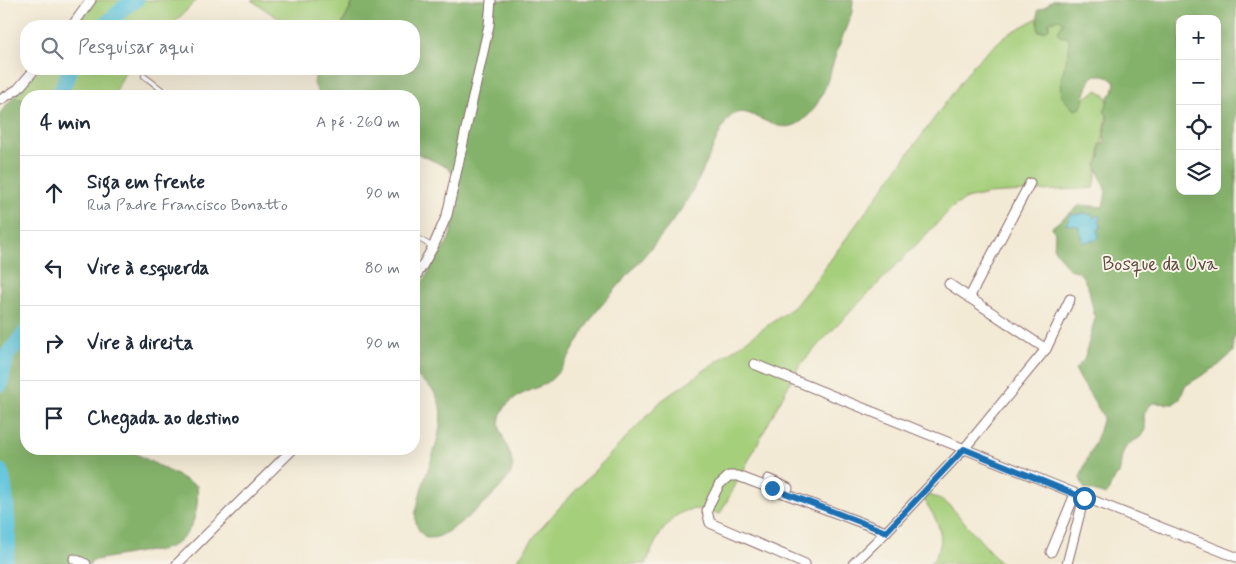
<!DOCTYPE html>
<html lang="pt">
<head>
<meta charset="utf-8">
<style>
  :root { --surface:#fff; --page:#f6f6f7; --text:#1f2937; --muted:#747a83; --line:#e0e1e3 }
  body { margin:0; font-family:Mynerve,sans-serif; background:var(--page); color:var(--text) }
  .controls { position:absolute; right:15px; top:15px; display:grid; overflow:hidden; border-radius:10px; box-shadow:0 5px 20px #0002 }
  .controls button { width:45px; height:45px; display:grid; place-items:center; padding:0; border:0; border-bottom:1px solid var(--line); background:var(--surface); color:var(--text); font:25px sans-serif }
  .stop { position:absolute; width:15px; height:15px; margin:-11px; border:4px solid #1f6fb2; border-radius:50%; background:#fff }
  .stop.end { background:#1f6fb2; border-color:#fff; box-shadow:0 1px 5px #0008 }
  .list { margin:0; padding:0; list-style:none }
  h2 { display:flex; justify-content:space-between; align-items:center; height:65px; margin:0; padding:0 20px; font-size:21px }
  h2 small { font-size:16px; font-weight:400; color:var(--muted) }
  .list li { display:grid; grid-template-columns:32px 1fr auto; gap:15px; align-items:center; box-sizing:border-box; height:75px; padding:0 20px; border-top:1px solid var(--line) }
  .list b { display:block; font-size:19px; white-space:nowrap }
  .list p { margin:0; font-size:16px; white-space:nowrap; color:var(--muted) }
  .list em { font-size:16px; font-style:normal; color:var(--muted) }
  .icon { flex:none; width:28px; height:28px; fill:none; stroke:currentColor; stroke-width:2; stroke-linecap:round; stroke-linejoin:round }
  .map { position:relative; flex:none; width:1236px; height:564px; overflow:hidden }
  .search { position:absolute; background:var(--surface); box-shadow:0 5px 20px #0002; left:20px; top:20px; width:400px; height:55px; display:flex; align-items:center; gap:12px; box-sizing:border-box; padding:0 18px; border-radius:20px; color:var(--muted); font-size:19px }
  .panel { position:absolute; background:var(--surface); box-shadow:0 5px 20px #0002; left:20px; top:90px; width:400px; height:365px; border-radius:20px }
  .map>svg:first-child { display:block }
  .green { fill:#a6cf7b; stroke:#787753 }
  .forest { fill:#84b26b; stroke:#67684b; fill-rule:evenodd }
  .water { fill:#5fc5dd; stroke:#547284 }
  .lines { fill:none; stroke-linecap:round; stroke-linejoin:round }
  .river { stroke:#5fc5dd; stroke-width:16 }
  .service-casing { stroke:#856666; stroke-width:6 }
  .minor-casing { stroke:#856666; stroke-width:11 }
  .service { stroke:#fff; stroke-width:4.5 }
  .minor { stroke:#fff; stroke-width:9 }
  .route { stroke:#1f6fb2; stroke-width:6 }
  .labels { text-anchor:middle; dominant-baseline:central; stroke-width:4; stroke-linejoin:round; paint-order:stroke }
  .park-label { font-size:19px; fill:#614b3f; stroke:#f7f3e8 }
</style>
</head>
<body>
<div class="map">
<svg width="1236" height="564" viewBox="0 0 1236 564">
  <rect width="100%" height="100%" fill="#f7f3e8"/>
  <filter id="ink" filterUnits="userSpaceOnUse"><feTurbulence type="fractalNoise" baseFrequency=".02" numOctaves="2"/><feDisplacementMap in="SourceGraphic" scale="10" xChannelSelector="R" yChannelSelector="G"/><feConvolveMatrix kernelMatrix="1 2 1 2 8 2 1 2 1" color-interpolation-filters="sRGB"/></filter>
  <filter id="wash" filterUnits="userSpaceOnUse"><feTurbulence type="fractalNoise" baseFrequency=".0096" numOctaves="4" result="noise"/><feDisplacementMap in="SourceGraphic" scale="20" xChannelSelector="R" yChannelSelector="G"/><feGaussianBlur stdDeviation="1.12" result="paint"/><feColorMatrix in="noise" values="0 0 0 0 0 0 0 0 0 0 0 0 0 0 0 0 0 1.4 0 .05"/><feComposite in="paint" operator="in"/></filter>
  <g filter="url(#wash)">
    <rect width="100%" height="100%" fill="#f3ead5"/>
    <g class="green">
      <polygon points="97,0 197,0 171,26 75,26"/>
      <polygon points="251,0 353,0 351,7 341,26 290,26"/>
      <path d="M1062,4L1075,28L1077,105L1089,95L1098,90L1107,97L1108,109L1094,188L988,194L966,199L953,207L818,345L799,366L720,514C712,513 704,510 696,509C670,509 654,542 646,564H514L538,532L559,508L661,401L794,307L815,281L974,64L1005,36Z"/>
      <polygon points="39,69 126,69 114,96 26,96 26,102 15,96"/>
      <path d="M926,494L941,499L952,508L1001,564H930C952,539 936,519 921,495Z"/>
    </g>
    <g class="forest">
      <path d="M353,0H853L852,12C847,25 842,38 837,51C829,75 823,105 802,121C774,142 748,97 729,118C719,130 714,147 707,161C700,178 690,196 680,211C662,237 640,260 620,284C611,295 601,305 593,316C581,334 563,374 545,384C530,392 510,395 502,412C492,432 515,449 512,470C509,485 452,533 437,537C434,538 429,538 426,538C423,535 418,530 417,526C414,519 416,510 418,503C423,474 452,423 436,395C431,386 422,381 414,374V296L449,239L458,209L459,193L457,179L447,167L414,152V96H320L314,84L316,69H414V26H341L351,7Z"/>
      <path d="M1053,0H1236V335L1233,341V352L1219,365L1185,386L1180,399L1173,404L1153,403C1136,416 1150,423 1143,434C1140,439 1132,441 1128,445C1119,454 1122,464 1119,474L1116,476L1106,495L1084,488L1080,478L1088,457L1096,441L1103,417C1095,400 1083,386 1075,369L1084,360L1095,318L1089,290L1083,277L1078,271L1069,269L1054,249L1055,233L1052,227L1080,205L1103,207L1106,192L1096,165L1100,157V144H1105C1102,134 1107,126 1108,116L1104,112L1110,95L1113,93L1115,82L1105,75H1096L1090,79L1081,108L1074,110L1062,97L1061,79L1069,50V38L1059,36L1058,32L1063,22L1059,19L1049,22V28L1045,31H1038V10L1046,6ZM1180,19H1217V191H1180Z"/>
      <path d="M15,96L26,102V367L25,373L26,374V449H127L197,486C200,517 189,546 156,551C151,552 145,551 140,552C123,555 107,558 90,561L91,564H0V113L10,101Z"/>
    </g>
    <polygon class="water" points="1084,213 1093,215 1094,218 1099,215 1100,218 1099,220 1101,226 1098,231 1099,237 1094,242 1093,240 1083,243 1083,239 1078,226 1066,224 1072,214 1076,215"/>
    <g class="lines">
      <g class="river">
        <polyline points="104,26 127,5 136,0"/>
        <polyline points="59,96 70,69"/>
        <polyline points="0,384 7,355 26,332"/>
        <path d="M0,471C6,486 8,527 8,545C8,551 5,558 4,564"/>
      </g>
    </g>
  </g>
  <g filter="url(#ink)">
    <g class="lines">
      <defs>
        <g id="service">
          <polyline points="144,76 170,96"/>
          <polyline points="414,236 433,247"/>
        </g>
        <g id="minor">
          <polyline points="72,26 91,0"/>
          <polyline points="0,100 18,89 35,69"/>
          <polyline points="414,280 433,247 447,215 489,25 491,0"/>
          <polyline points="949,284 1046,349"/>
          <polyline points="969,298 1030,183"/>
          <polyline points="754,364 1084,497 1236,557"/>
          <polyline points="768,479 788,488"/>
          <polyline points="1051,552 1075,494"/>
          <polyline points="74,559 86,564"/>
          <polyline points="177,564 293,449"/>
          <polyline points="805,564 710,523 707,511 710,503 719,485 729,476 738,476 886,532"/>
          <polyline points="853,564 886,532 964,449 1046,349 1070,299"/>
          <polyline points="1067,564 1084,497"/>
        </g>
      </defs>
      <use href="#service" class="service-casing"/>
      <use href="#minor" class="minor-casing"/>
      <use href="#service" class="service"/>
      <use href="#minor" class="minor"/>
    </g>
  </g>
  <g class="lines" filter="url(#ink)">
    <polyline class="route" points="772,488 886,532 964,449 1084,498"/>
  </g>
  <g class="labels">
    <g class="park-label">
      <text x="1160" y="264">Bosque da Uva</text>
    </g>
  </g>
</svg>
<div class="controls">
<button>+</button>
<button>−</button>
<button><svg class="icon" aria-label="locate" viewBox="0 0 24 24"><circle cx="12" cy="12" r="6"/><path d="M12 2v4M12 18v4M2 12h4M18 12h4"/></svg></button>
<button><svg class="icon" aria-label="layers" viewBox="0 0 24 24"><path d="M12 4l9 5-9 5-9-5zM3 14l9 5 9-5"/></svg></button>
</div>
<div class="stop" style="left:1084px;top:498px"></div>
<div class="stop end" style="left:772px;top:488px"></div>
<div class="search"><svg class="icon" aria-label="search" viewBox="0 0 24 24"><circle cx="10" cy="10" r="6"/><path d="M15 15l6 6"/></svg>Pesquisar aqui</div>
<section class="panel">
<h2>4 min<small>A pé · 260 m</small></h2>
<ul class="list">
<li><svg class="icon" aria-label="ahead" viewBox="0 0 24 24"><path d="M12 20V5M6 11l6-6 6 6"/></svg><div><b>Siga em frente</b><p>Rua Padre Francisco Bonatto</p></div><em>90 m</em></li>
<li><svg class="icon" aria-label="left" viewBox="0 0 24 24"><path d="M17 20v-9H6M10 6l-5 5 5 5"/></svg><div><b>Vire à esquerda</b></div><em>80 m</em></li>
<li><svg class="icon" aria-label="right" viewBox="0 0 24 24"><path d="M7 20v-9h11M14 6l5 5-5 5"/></svg><div><b>Vire à direita</b></div><em>90 m</em></li>
<li><svg class="icon" aria-label="arrive" viewBox="0 0 24 24"><path d="M6 21V4h12l-3 4 3 4H6"/></svg><div><b>Chegada ao destino</b></div></li>
</ul>
</section>
</div>
</body>
</html>
